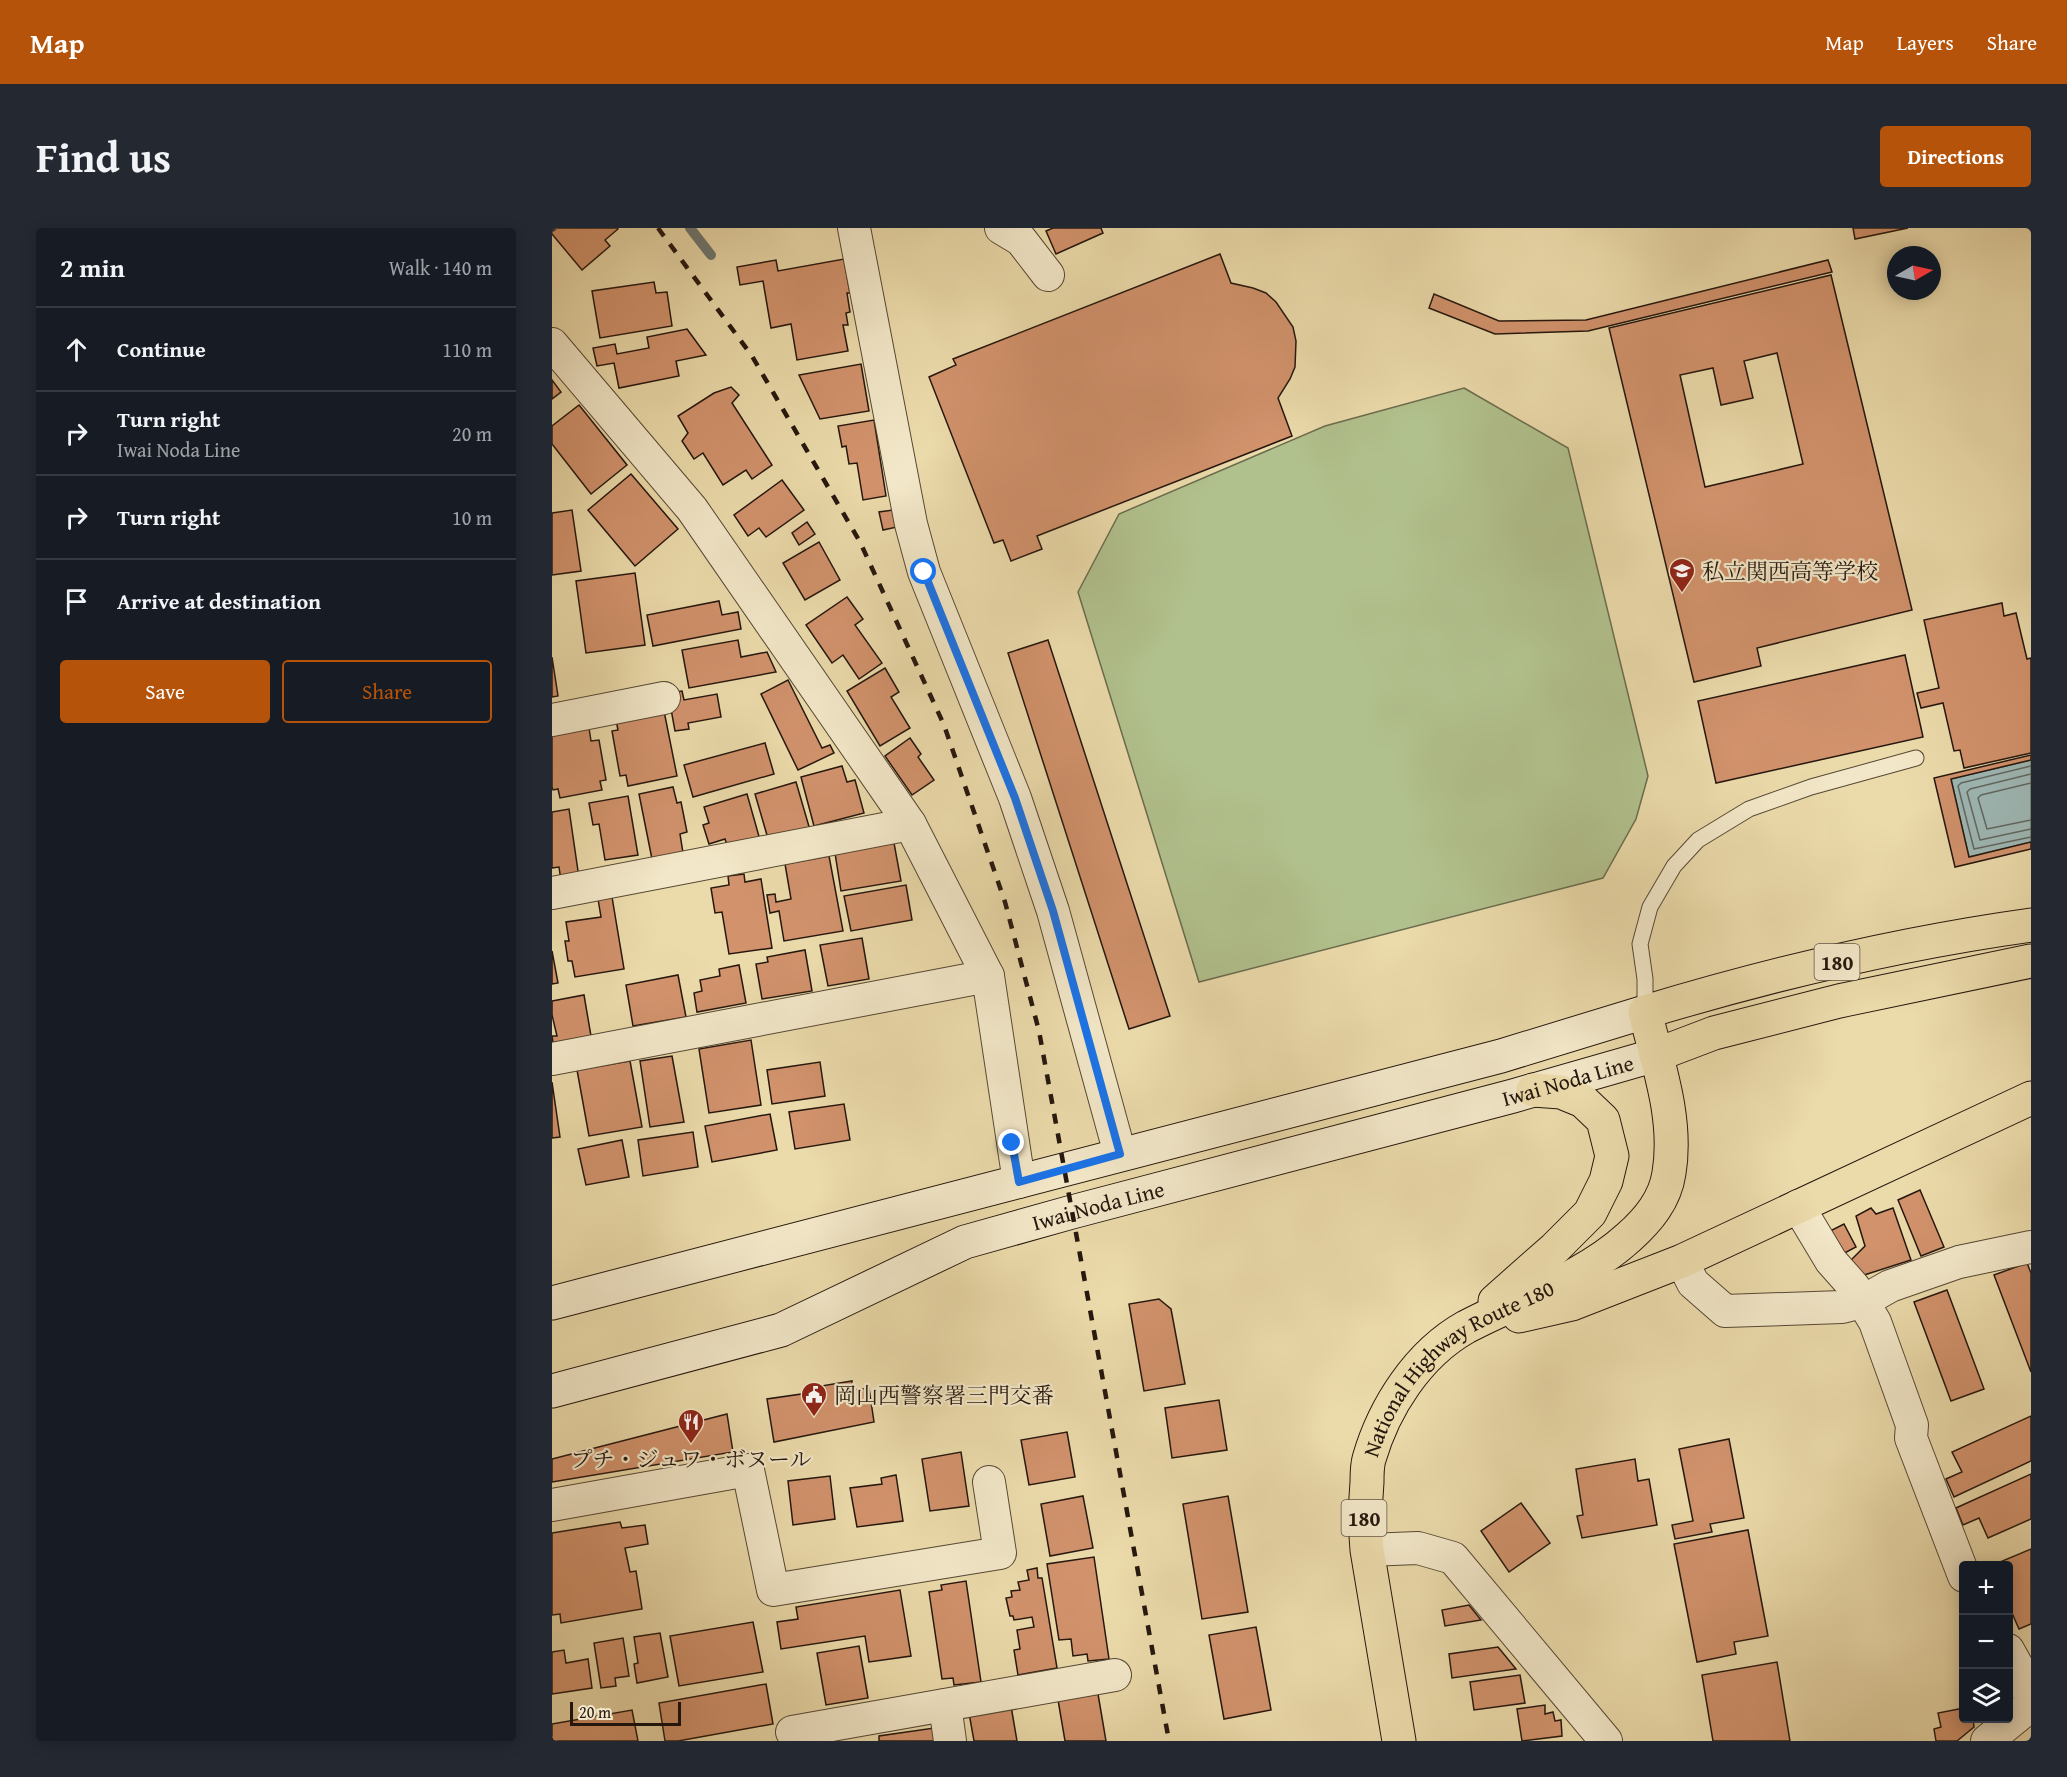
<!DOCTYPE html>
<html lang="en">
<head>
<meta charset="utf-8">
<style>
  :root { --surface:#171b24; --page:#242831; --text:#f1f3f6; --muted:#9ea1a6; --line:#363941; --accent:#b45309 }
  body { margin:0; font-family:"Gentium Book Plus","Noto Serif JP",serif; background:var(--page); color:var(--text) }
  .controls { position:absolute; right:18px; bottom:18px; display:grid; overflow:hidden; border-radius:6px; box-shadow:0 3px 15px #0003 }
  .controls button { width:54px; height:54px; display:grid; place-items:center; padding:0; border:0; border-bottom:2px solid var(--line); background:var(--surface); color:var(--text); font:30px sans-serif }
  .compass { position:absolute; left:1335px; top:18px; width:54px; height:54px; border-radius:50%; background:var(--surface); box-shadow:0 3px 15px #0003; rotate:81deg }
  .scale { position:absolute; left:18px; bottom:15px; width:111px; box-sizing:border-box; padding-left:6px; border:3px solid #25170e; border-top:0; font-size:16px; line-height:21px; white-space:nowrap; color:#25170e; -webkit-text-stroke:4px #f2e7c8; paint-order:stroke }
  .stop { position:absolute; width:18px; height:18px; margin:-14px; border:4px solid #1a73e8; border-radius:50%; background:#fff }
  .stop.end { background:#1a73e8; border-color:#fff; box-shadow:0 2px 6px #0008 }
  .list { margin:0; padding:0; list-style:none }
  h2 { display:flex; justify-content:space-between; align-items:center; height:78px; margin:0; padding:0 24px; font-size:26px }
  h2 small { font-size:20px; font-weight:400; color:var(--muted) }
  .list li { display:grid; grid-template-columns:39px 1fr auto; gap:18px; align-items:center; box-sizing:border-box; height:84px; padding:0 24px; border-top:2px solid var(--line) }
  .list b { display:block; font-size:22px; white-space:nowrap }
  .list p { margin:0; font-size:20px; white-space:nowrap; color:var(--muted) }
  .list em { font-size:20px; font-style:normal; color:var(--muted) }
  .actions { display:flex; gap:12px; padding:18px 24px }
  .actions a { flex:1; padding:14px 0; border:2px solid var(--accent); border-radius:6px; text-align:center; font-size:21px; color:var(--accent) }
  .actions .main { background:var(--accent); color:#fff }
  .icon { flex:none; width:33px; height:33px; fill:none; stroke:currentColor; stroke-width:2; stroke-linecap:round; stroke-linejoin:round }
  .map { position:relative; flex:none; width:1479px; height:1513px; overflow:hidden; border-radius:6px }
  header { display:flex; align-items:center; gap:36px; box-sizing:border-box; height:84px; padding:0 30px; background:var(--accent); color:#fff }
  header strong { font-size:28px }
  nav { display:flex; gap:33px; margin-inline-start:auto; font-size:21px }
  .intro { display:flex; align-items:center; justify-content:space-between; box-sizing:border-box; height:144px; padding:0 36px }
  h1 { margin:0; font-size:42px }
  .button { padding:15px 27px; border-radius:6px; background:var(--accent); color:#fff; font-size:21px; font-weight:700 }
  main { display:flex; gap:36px; padding:0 36px }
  aside { flex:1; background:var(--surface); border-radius:6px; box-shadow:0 3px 15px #0003 }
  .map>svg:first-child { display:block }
  .green { fill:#b1c18d; stroke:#6b6c4e; stroke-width:1.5 }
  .water { fill:#9eb8b5; stroke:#6e7872; stroke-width:1.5 }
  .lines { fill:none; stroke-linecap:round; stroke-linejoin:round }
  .shore { stroke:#626862; stroke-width:1.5 }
  .stream { stroke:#6e7872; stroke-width:10 }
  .building { fill:#d1926c; stroke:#25170e; stroke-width:1.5; fill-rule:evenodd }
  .lane-casing { stroke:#564835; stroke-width:17 }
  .street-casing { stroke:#564835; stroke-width:34 }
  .secondary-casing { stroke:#25170e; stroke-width:35 }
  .highway-casing { stroke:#25170e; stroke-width:35 }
  .lane { stroke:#f2e7c8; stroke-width:15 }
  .street { stroke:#f2e7c8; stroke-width:32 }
  .secondary { stroke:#f2e7c8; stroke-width:33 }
  .highway { stroke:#ebdaaa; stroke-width:33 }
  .rail { stroke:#25170e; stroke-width:4.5; stroke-dasharray:10 10; stroke-linecap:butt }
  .route { stroke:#1a73e8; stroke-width:8 }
  .labels { text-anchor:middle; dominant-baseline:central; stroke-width:4.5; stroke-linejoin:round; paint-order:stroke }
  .shield { fill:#f2e7c8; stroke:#625546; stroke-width:1.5 }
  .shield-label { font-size:21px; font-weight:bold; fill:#25170e }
  .poi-label { font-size:22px; fill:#25170e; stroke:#f2e7c8; text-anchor:start }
  .street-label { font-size:22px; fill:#25170e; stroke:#f2e7c8 }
</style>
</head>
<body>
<header>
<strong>Map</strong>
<nav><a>Map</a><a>Layers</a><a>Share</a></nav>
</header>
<div class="intro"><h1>Find us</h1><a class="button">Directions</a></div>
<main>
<aside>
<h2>2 min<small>Walk · 140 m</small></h2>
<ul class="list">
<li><svg class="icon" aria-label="ahead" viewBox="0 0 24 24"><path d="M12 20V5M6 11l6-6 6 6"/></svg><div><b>Continue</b></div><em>110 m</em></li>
<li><svg class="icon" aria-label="right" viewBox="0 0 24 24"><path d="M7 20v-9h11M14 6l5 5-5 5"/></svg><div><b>Turn right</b><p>Iwai Noda Line</p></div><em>20 m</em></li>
<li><svg class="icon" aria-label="right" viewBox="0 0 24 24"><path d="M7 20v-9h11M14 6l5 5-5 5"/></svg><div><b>Turn right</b></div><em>10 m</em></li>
<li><svg class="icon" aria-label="arrive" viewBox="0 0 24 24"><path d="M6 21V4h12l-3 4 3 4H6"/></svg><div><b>Arrive at destination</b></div></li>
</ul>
<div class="actions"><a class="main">Save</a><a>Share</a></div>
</aside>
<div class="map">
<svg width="1479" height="1513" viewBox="0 0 1479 1513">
  <rect width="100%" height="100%" fill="#ebdaaa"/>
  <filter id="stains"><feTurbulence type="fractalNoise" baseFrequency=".00333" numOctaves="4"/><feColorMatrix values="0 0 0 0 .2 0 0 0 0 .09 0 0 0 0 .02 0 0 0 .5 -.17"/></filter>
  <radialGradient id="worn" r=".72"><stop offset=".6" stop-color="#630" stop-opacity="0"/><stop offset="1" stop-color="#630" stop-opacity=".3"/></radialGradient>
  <polygon class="green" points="912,160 1016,220 1096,548 1084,591 1051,650 647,754 526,364 567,286 773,198"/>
  <polygon class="water" points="1479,532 1479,614 1417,629 1399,551"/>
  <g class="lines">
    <g class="shore">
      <polyline points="1479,538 1409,555 1406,558 1422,621 1479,609"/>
      <polyline points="1479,546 1418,561 1415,564 1428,612 1479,601"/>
      <polyline points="1479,555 1429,567 1426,570 1435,601 1479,592"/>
    </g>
    <polyline class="stream" points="138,0 159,27"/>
  </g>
  <g class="building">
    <polygon points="5,0 65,0 66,1 53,12 58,18 30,42 0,6 0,4"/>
    <polygon points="501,0 549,0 551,5 504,26 494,3"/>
    <polygon points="1301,0 1356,0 1303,11"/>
    <polygon points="668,26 679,55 701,60 714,65 724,74 741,99 744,113 743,139 738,151 726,170 740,208 485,308 490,321 459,333 451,312 442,315 377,149 404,137 401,131"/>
    <polygon points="292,31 298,65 295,65 298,84 294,85 296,97 291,97 296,123 245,132 239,96 219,100 211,53 188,57 185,39 224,32 226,43"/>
    <polygon points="1276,32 1280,44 1036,103 943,106 877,80 882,66 947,93 1034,92"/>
    <path d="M1279,47L1360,382L1205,420L1209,438L1142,454L1057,100ZM1225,125L1251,236L1153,259L1128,147L1161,140L1169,177L1201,170L1192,133Z"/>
    <polygon points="102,54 104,65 115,64 120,98 48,110 40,63"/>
    <polygon points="135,101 154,127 124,133 127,148 67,160 62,135 45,138 41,120 63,116 65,126 97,120 95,109"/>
    <polygon points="309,136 317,183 268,191 247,147"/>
    <polygon points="0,152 9,164 0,171"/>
    <polygon points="179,159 187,167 180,175 220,237 200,251 194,242 171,257 151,225 142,231 130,213 136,205 126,188 162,165"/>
    <polygon points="27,177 75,237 39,266 0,216 0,198"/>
    <polygon points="322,192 334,268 311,272 305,235 297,236 294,218 290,219 286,198"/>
    <polygon points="79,246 126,301 83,338 36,282"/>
    <polygon points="230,252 252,282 214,309 207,300 196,308 182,287"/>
    <polygon points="20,282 29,343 0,347 0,285"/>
    <polygon points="341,282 345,299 331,302 327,284"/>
    <polygon points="255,294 263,306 247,317 240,305"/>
    <polygon points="267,314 288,352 253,372 231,335"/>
    <polygon points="83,345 93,417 34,425 24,353"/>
    <polygon points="295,369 311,391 303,397 330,435 307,451 291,427 280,435 254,397"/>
    <polygon points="167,373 170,387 186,384 189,401 101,418 95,387"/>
    <polygon points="1450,375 1452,388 1464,385 1475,431 1479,430 1479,525 1412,540 1408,522 1402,523 1391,475 1369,480 1365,465 1387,460 1372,392"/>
    <polygon points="186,412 189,429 215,424 224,444 137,460 130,422"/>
    <polygon points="496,412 618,788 577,801 456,425"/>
    <polygon points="1353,427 1371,509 1164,555 1146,473"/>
    <polygon points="0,429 6,468 0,469"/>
    <polygon points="333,440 347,464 339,469 358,500 328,518 295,463"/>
    <polygon points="236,452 270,520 278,517 282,525 246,542 209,466"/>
    <polygon points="130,463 132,472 165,466 169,489 136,495 137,501 123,503 116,465"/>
    <polygon points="112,483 125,548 76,558 74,547 68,548 60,503 66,502 64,492"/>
    <polygon points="37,500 39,513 47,512 54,552 48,553 50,562 8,570 6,561 1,562 0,559 0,506"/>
    <polygon points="358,510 369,526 366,529 382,552 360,567 333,528"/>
    <polygon points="213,515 222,546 141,569 132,537"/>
    <polygon points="1479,527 1479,532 1399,551 1417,629 1479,614 1479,621 1403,639 1382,550"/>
    <polygon points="290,538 295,554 303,552 312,585 262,598 249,549"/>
    <polygon points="244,554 258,602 217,614 203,566"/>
    <polygon points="121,559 125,575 129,574 135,604 128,606 131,625 100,631 87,566"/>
    <polygon points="195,566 208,612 197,615 196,611 175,617 173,611 157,616 151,597 157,595 152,579"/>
    <polygon points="76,568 86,627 53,632 47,596 41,597 37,575"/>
    <polygon points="17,581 27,650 9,653 7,639 0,640 0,584"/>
    <polygon points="342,615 349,653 289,663 283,625"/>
    <polygon points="277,628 291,703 232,713 227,683 218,685 215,667 223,666 224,674 239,671 233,636"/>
    <polygon points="192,646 193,654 209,651 220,720 177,726 170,684 163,685 159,660 177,657 176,648"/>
    <polygon points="354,657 360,692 299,703 292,668"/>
    <polygon points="60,669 72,741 23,749 20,733 16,733 13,713 17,713 14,694 49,689 46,671"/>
    <polygon points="310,710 317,751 276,758 268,717"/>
    <polygon points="253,722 260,763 210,771 204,736 216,734 215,729"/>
    <polygon points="0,723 6,755 0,756"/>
    <polygon points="187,737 194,775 145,784 142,765 150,763 148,752 168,748 167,741"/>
    <polygon points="126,747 134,789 81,798 74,757"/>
    <polygon points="32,767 39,808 1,815 0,808 5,808 0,787 0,773"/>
    <polygon points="199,812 209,877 157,885 147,821"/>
    <polygon points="120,828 132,894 98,899 88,833"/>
    <polygon points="78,833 90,899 37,908 25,842"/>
    <polygon points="268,834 273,868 220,876 215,842"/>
    <polygon points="0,854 8,909 0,910"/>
    <polygon points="292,876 298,912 243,921 237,884"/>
    <polygon points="218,886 225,922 160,934 153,898"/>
    <polygon points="141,904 146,939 91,948 86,912"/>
    <polygon points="70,912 77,949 34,957 26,921"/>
    <polygon points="1368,962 1392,1019 1369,1028 1346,972"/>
    <polygon points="1319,980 1324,986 1341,980 1359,1032 1309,1048 1299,1032 1313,1018 1304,988"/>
    <polygon points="1292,996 1304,1019 1287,1028 1276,1004"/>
    <polygon points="1475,1035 1479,1045 1479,1144 1442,1047"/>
    <polygon points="1395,1062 1432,1161 1399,1173 1362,1074"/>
    <polygon points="607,1071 619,1081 633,1156 592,1163 577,1076"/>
    <polygon points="300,1153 300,1162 317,1160 322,1194 222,1214 215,1171 270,1163 269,1158"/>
    <polygon points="667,1172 675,1222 620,1230 613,1180"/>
    <polygon points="175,1186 181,1224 0,1254 0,1231"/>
    <polygon points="1479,1188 1479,1233 1402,1269 1394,1251 1410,1244 1400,1224"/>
    <polygon points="515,1204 523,1249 477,1257 469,1212"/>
    <polygon points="1177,1211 1192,1290 1158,1296 1160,1304 1123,1311 1120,1297 1141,1293 1127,1221"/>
    <polygon points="409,1224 417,1278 378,1283 370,1231"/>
    <polygon points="1083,1231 1086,1253 1097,1251 1105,1297 1030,1310 1025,1288 1031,1287 1024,1241"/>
    <polygon points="1479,1246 1479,1291 1436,1310 1427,1290 1411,1297 1404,1280"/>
    <polygon points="344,1247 351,1293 305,1299 298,1260 330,1256 329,1250"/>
    <polygon points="278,1248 283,1291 241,1297 236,1253"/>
    <polygon points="531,1268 541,1320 498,1328 489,1276"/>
    <polygon points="676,1268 696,1384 650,1391 631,1276"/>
    <polygon points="969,1275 998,1315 957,1344 929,1303"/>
    <polygon points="68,1294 70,1300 93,1297 96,1316 73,1320 78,1344 84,1343 90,1381 9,1395 8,1386 0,1387 0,1305"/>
    <polygon points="1196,1302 1216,1408 1182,1414 1184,1426 1145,1434 1122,1316"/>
    <polygon points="1479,1321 1479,1396 1467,1401 1456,1376 1456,1338 1441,1337"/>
    <polygon points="542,1329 557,1431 536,1433 535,1426 521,1428 519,1411 507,1412 495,1336"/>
    <polygon points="485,1340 486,1350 490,1350 505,1440 466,1447 462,1422 468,1421 465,1402 482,1399 480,1389 462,1392 461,1388 458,1388 454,1370 460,1369 459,1363 468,1362 466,1354 477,1352 475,1342"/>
    <polygon points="414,1353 429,1454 402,1457 401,1450 390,1451 377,1364 390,1362 389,1357"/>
    <polygon points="348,1362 359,1428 317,1434 313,1408 229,1421 225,1394 246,1391 244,1379"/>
    <polygon points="917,1377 929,1392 893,1398 890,1382"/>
    <polygon points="201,1394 211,1444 127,1458 118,1408"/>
    <polygon points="704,1399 719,1482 672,1491 657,1407"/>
    <polygon points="108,1405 116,1449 85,1455 82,1436 86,1435 82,1409"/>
    <polygon points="71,1410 77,1448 63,1450 64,1458 49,1460 42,1415"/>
    <polygon points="307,1418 316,1470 274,1477 265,1425"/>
    <polygon points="946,1419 964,1441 900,1450 897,1426"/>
    <polygon points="12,1422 14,1435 36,1431 40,1460 0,1466 0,1424"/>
    <polygon points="1225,1434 1238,1513 1161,1513 1150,1447"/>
    <polygon points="968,1447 973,1475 922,1482 918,1454"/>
    <polygon points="214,1456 221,1496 126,1513 113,1513 107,1475"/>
    <polygon points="546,1466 554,1513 513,1513 506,1472"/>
    <polygon points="993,1477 993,1486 1001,1484 1003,1493 1009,1492 1010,1508 970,1513 965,1481"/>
    <polygon points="459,1478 465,1513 422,1513 417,1485"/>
    <polygon points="1412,1480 1412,1490 1421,1490 1422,1499 1405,1513 1384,1513 1382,1501 1389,1499 1386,1485"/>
    <polygon points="80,1482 86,1513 0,1513 0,1496"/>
    <polygon points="382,1500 385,1513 327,1513 327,1508"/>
  </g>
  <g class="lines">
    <defs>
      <polyline id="lane" points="1093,784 1093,751 1088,716 1098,679 1122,638 1146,612 1197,581 1259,559 1364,530"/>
      <g id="street">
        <polyline points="302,0 359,296 372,344 463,570 501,683 568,926"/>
        <polyline points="449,0 469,12 496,47"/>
        <polyline points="0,116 140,281 358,596 436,748 467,954"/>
        <polyline points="0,492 112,470"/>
        <polyline points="0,665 358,596"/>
        <polyline points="0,831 436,748"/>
        <polyline points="1246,978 1279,1033 1302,1059 1323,1094 1360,1197 1359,1210 1412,1348"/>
        <polyline points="1130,1033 1141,1055 1173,1083 1290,1079 1310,1074 1338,1058 1407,1034 1479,1019"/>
        <polyline points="0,1277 196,1242 221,1362 448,1325 437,1254"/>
        <polyline points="815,1322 866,1320 901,1330 1054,1513"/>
        <polyline points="1456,1422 1473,1452 1479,1474"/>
        <polyline points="393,1477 398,1513"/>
        <polyline points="240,1504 563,1447"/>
        <polyline points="1435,1513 1479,1477"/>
      </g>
      <g id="secondary">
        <polyline points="0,1075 949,828 1093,784"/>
        <path id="s1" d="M0,1163L229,1102L413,1014L520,984L961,868L1104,827"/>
      </g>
      <g id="highway">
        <polyline points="1104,827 1162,805 1287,773 1479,733"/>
        <polyline points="943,1073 1003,1020 1038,985 1054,953 1060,928 1051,892 1031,873 1009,864 981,862"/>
        <polyline points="967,1088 1020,1076 1130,1033 1479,870"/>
        <path id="s2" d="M847,1513L815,1322C813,1299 813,1277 815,1254C815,1247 815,1238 817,1231C832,1179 866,1126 914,1099C969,1070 1031,1051 1077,1009C1096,992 1113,972 1117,945C1126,891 1106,836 1093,784C1219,746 1349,715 1479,697"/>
      </g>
    </defs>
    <use href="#lane" class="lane-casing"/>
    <use href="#street" class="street-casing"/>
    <use href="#secondary" class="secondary-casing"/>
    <use href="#highway" class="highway-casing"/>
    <use href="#lane" class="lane"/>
    <use href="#street" class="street"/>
    <use href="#secondary" class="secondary"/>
    <use href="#highway" class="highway"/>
    <polyline class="rail" points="106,0 200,128 308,314 392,497 453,674 487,803 617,1513"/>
  </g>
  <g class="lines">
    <polyline class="route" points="372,344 463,570 501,683 568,926 467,954 460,915"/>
  </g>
  <defs>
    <symbol id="school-pin" viewBox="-11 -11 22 30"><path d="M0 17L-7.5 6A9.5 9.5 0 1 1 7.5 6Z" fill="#8f2418" stroke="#f2e7c8"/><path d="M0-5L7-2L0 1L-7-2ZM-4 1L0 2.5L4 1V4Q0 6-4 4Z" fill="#fff"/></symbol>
    <symbol id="civic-pin" viewBox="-11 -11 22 30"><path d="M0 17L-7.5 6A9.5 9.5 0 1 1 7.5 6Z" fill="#8f2418" stroke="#f2e7c8"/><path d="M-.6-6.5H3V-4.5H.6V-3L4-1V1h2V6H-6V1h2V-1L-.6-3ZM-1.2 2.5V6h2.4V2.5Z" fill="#fff"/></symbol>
    <symbol id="restaurant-pin" viewBox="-11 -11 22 30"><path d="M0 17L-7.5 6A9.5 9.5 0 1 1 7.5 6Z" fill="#8f2418" stroke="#f2e7c8"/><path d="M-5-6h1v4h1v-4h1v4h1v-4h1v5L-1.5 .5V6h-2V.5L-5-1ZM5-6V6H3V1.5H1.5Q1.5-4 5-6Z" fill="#fff"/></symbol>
  </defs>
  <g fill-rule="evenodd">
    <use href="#school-pin" x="1115" y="328" width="30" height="40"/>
    <use href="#civic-pin" x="247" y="1152" width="30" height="40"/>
    <use href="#restaurant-pin" x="124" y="1179" width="30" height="40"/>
  </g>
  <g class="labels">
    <g class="shield">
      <rect x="1262.5" y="716" width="45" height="36" rx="4.5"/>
      <rect x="789.5" y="1272" width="45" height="36" rx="4.5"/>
    </g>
    <g class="shield-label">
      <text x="1285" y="734">180</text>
      <text x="812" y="1290">180</text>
    </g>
    <g class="poi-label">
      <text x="1150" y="343">私立関西高等学校</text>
      <text x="282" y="1167">岡山西警察署三門交番</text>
      <text x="139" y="1231" text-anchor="middle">プチ・ジュワ・ボヌール</text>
    </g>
    <g class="street-label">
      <text stroke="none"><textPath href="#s1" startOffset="1065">Iwai Noda Line</textPath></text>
      <text stroke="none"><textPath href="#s1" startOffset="579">Iwai Noda Line</textPath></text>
      <text stroke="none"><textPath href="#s2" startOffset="418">National Highway Route 180</textPath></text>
    </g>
  </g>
  <rect width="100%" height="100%" filter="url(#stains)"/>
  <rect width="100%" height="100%" fill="url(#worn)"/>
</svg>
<div class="controls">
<button>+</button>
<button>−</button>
<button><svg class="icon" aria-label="layers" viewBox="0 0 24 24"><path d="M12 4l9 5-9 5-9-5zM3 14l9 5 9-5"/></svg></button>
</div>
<svg class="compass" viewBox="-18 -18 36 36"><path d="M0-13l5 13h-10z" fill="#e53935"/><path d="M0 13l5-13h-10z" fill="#9ea1a6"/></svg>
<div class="scale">20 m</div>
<div class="stop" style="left:372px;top:344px"></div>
<div class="stop end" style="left:460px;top:915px"></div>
</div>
</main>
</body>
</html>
